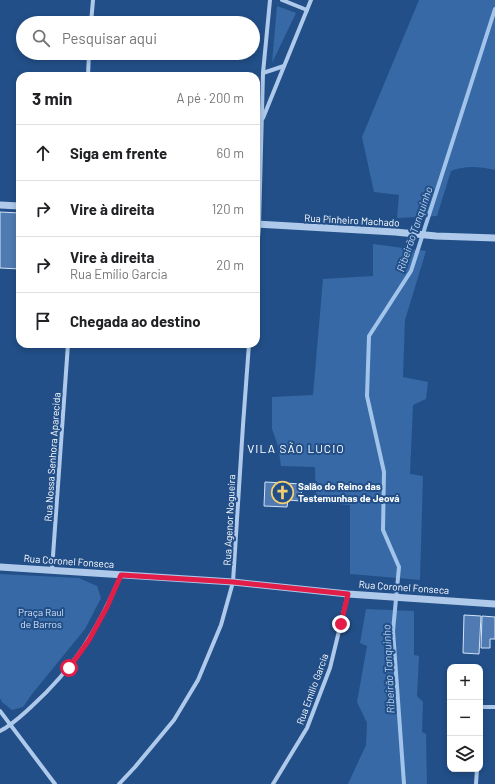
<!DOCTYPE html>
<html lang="pt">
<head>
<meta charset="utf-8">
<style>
  :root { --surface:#fff; --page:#f6f6f6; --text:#202124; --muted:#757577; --line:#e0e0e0 }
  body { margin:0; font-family:Barlow,sans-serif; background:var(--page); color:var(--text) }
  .controls { position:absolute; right:12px; bottom:12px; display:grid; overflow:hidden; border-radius:8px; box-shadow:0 2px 6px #0003 }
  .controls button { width:36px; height:36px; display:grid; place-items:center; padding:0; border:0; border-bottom:1px solid var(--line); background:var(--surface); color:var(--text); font:20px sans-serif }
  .stop { position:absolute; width:12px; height:12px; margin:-9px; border:3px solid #e11d48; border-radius:50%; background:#fff }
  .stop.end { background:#e11d48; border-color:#fff; box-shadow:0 1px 4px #0008 }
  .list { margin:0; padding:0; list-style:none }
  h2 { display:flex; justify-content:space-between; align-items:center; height:52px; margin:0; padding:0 16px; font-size:17px }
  h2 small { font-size:13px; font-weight:400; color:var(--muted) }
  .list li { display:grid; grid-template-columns:26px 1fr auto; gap:12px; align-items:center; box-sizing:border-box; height:56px; padding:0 16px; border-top:1px solid var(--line) }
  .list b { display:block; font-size:15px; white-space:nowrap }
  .list p { margin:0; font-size:13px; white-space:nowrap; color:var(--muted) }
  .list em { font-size:13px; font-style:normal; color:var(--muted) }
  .icon { flex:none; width:22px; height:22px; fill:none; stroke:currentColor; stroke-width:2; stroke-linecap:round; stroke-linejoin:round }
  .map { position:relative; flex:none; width:495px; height:784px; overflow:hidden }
  .search { position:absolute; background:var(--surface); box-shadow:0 2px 6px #0003; left:16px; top:16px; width:244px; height:44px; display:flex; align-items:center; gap:10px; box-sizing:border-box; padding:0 14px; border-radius:22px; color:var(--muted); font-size:15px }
  .panel { position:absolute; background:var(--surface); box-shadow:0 2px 6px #0003; left:16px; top:72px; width:244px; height:276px; border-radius:12px }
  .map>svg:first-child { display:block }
  .green { fill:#3669a5 }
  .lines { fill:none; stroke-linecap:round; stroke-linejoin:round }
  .stream { stroke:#a2c4eb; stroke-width:4 }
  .building { fill:#4f7bb2; stroke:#d2e3f7 }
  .minor { stroke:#aec9ea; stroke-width:4 }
  .tertiary { stroke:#aec9ea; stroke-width:7 }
  .route { stroke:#e11d48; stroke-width:5 }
  .labels { text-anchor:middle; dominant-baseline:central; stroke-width:4; stroke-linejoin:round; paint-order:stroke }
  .street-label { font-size:10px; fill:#fff; stroke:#224f88 }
  .poi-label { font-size:10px; font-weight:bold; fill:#fff; stroke:#224f88; text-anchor:start }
  .park-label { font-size:10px; fill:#d2e3f7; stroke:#224f88 }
  .water-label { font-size:11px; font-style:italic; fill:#b9d3f1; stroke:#224f88 }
  .quarter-label { font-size:12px; letter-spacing:1px; fill:#fff; stroke:#224f88 }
</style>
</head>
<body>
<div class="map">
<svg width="495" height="784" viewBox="0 0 495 784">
  <rect width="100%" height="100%" fill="#224f88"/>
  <g class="green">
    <path d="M419,0H495V170C479,167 467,165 451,171L437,216L397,218L399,195L374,192L362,137Z"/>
    <polygon points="277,6 296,13 272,63"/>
    <polygon points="373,244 426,251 405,320 403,377 428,382 426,399 413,405 410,474 423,476 420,580 350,574 350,505 316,502 315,467 281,466 278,446 272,429 272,397 313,395 323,279 373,276"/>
    <polygon points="0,574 79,578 97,586 101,598 85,629 32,694 23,707 12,710 2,702 0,698"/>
    <polygon points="366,609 414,611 414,655 419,656 417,696 423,702 422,732 426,734 427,784 348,784 366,745 367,723 357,702 367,646 360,643"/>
  </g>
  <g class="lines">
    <polyline class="stream" points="404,784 393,631 399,567 383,530 384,472 367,396 369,336 411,271 495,9"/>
  </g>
  <g class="building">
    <polygon points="0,212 20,213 20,269 0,268"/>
    <polygon points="265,482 302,484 301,501 288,500 287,507 264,506"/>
    <polygon points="464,615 481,616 479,654 463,653"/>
    <polygon points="482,616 495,617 495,639 490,639 490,648 481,648"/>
  </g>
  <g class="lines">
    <g class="minor">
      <polyline points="282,0 307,10"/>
      <polyline points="91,23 93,0"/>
      <polyline points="263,73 284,66"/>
      <polyline points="88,76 89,53"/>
      <polyline points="263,118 311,0"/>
      <polyline points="256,265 259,225 263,73 270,0"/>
      <polyline points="52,570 68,344"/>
      <polyline points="0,711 55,784"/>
      <polyline points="480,724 481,707 495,707"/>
      <path d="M0,731C12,725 21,716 31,707C75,667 98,629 121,575"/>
      <polyline points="119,784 135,767 174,720 198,680 221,625 233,582 243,425 249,344"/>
      <polyline points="273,784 307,728 330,668 348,594"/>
      <polyline points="476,784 477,769"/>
    </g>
    <g class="tertiary">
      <polyline points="0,205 20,206"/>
      <polyline points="256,224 395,232 436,236 495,238"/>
      <polyline points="0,567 233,582 348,594 495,604"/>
    </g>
  </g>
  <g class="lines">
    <polyline class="route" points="69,668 89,640 107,607 121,575 233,582 348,594 341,624"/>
  </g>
  <defs>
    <symbol id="church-ring" viewBox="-11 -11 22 22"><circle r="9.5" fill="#224f88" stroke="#f5ce70" stroke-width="1.5"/><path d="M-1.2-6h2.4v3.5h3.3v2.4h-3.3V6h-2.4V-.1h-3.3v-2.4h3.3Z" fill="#f5ce70"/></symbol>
  </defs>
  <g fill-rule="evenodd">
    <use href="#church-ring" x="270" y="480" width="25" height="25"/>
  </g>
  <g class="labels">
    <g class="street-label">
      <text transform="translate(352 220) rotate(3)">Rua Pinheiro Machado</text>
      <text transform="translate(52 457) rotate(-86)">Rua Nossa Senhora Aparecida</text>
      <text transform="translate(229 520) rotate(-87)">Rua Agenor Nogueira</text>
      <text transform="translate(69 561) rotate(4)">Rua Coronel Fonseca</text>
      <text transform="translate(404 587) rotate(4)">Rua Coronel Fonseca</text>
      <text transform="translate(312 689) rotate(-70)">Rua Emílio Garcia</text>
    </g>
    <g class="poi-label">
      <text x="298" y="486">Salão do Reino das<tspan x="298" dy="12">Testemunhas de Jeová</tspan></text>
    </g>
    <g class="park-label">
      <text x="41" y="612">Praça Raul<tspan x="41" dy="12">de Barros</tspan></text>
    </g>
    <g class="water-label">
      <text transform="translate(414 229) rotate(-71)">Ribeirão Tanquinho</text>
      <text transform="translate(388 669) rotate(-93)">Ribeirão Tanquinho</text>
    </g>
    <g class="quarter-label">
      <text x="296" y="448">VILA SÃO LUCIO</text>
    </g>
  </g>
</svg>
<div class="controls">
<button>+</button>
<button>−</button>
<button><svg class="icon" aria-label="layers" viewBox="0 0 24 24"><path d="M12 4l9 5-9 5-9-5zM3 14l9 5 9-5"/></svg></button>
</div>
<div class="stop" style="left:69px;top:668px"></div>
<div class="stop end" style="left:341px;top:624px"></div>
<div class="search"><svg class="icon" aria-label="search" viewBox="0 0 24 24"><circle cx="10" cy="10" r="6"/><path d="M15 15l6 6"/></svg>Pesquisar aqui</div>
<section class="panel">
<h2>3 min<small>A pé · 200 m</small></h2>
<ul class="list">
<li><svg class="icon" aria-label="ahead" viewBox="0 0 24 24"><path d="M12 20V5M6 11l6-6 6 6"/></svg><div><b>Siga em frente</b></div><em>60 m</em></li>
<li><svg class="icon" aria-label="right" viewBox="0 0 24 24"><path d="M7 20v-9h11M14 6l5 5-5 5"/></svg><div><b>Vire à direita</b></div><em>120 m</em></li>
<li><svg class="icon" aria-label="right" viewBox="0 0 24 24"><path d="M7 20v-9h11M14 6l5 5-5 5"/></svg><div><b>Vire à direita</b><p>Rua Emílio Garcia</p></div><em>20 m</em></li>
<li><svg class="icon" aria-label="arrive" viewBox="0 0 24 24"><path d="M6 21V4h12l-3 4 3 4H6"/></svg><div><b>Chegada ao destino</b></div></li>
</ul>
</section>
</div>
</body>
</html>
